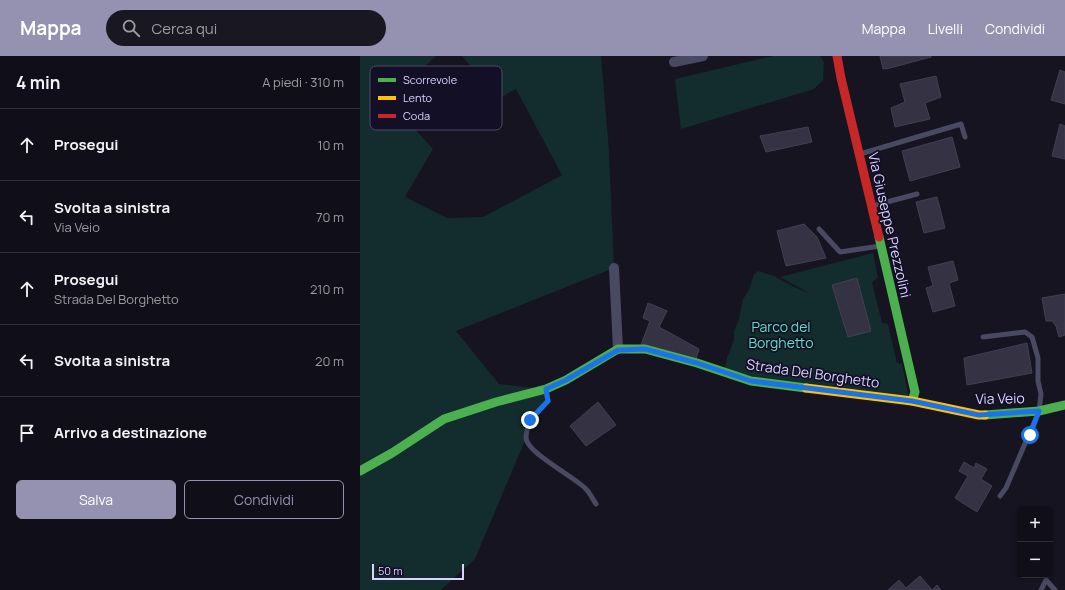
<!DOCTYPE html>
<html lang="it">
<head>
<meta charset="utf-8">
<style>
  :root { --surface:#100f19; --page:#191822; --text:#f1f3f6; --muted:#9c9ca2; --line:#302f38; --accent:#9591b1 }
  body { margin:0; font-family:Manrope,sans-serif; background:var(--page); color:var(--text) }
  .controls { position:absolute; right:12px; bottom:12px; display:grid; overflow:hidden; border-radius:6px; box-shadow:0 1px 3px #0004 }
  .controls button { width:36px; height:36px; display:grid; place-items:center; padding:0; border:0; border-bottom:1px solid var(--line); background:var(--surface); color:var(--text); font:20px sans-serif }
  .scale { position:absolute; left:12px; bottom:10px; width:92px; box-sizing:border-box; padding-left:4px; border:2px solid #d9d4ff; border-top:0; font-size:11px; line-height:14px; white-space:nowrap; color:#d9d4ff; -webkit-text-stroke:3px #130f26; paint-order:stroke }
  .stop { position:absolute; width:12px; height:12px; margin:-9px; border:3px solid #1a73e8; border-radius:50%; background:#fff }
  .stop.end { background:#1a73e8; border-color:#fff; box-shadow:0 1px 4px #0008 }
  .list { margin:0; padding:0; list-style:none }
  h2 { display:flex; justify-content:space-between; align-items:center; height:52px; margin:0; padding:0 16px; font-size:17px }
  h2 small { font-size:13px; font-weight:400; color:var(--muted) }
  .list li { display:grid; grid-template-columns:26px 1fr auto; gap:12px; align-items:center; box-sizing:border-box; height:72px; padding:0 16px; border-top:1px solid var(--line) }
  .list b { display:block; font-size:15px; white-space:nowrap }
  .list p { margin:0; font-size:13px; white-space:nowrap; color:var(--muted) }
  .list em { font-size:13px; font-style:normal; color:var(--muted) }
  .actions { display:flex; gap:8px; padding:12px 16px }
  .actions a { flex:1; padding:9px 0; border:1px solid var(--accent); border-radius:6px; text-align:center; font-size:14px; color:var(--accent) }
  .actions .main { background:var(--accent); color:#fff }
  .icon { flex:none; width:22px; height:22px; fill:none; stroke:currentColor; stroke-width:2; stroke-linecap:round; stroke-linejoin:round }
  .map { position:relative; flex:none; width:705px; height:534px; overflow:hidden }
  header { display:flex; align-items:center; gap:24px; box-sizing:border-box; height:56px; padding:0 20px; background:var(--accent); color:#fff }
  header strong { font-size:19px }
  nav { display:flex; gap:22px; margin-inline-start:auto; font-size:14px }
  .search { width:280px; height:36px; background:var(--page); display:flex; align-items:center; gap:10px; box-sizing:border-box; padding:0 14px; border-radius:22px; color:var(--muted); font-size:15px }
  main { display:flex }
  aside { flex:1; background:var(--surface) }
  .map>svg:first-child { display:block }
  .green { fill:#132c2d }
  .building { fill:#343243; stroke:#433f54 }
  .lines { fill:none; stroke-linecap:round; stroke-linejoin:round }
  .lane { stroke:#4a4962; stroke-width:5 }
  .street { stroke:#4a4962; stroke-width:10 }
  .fast { stroke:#4caf50; stroke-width:9 }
  .slow { stroke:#ffc107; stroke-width:9 }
  .jam { stroke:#c62828; stroke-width:9 }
  .route { stroke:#1a73e8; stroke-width:5 }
  .labels { text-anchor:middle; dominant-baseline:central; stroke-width:3.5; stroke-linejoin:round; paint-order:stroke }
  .street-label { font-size:14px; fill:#d9d4ff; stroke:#130f26 }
  .park-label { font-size:14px; fill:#5fe0c0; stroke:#130f26 }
  .key { fill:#130f26; stroke:#4e4a67; stroke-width:1 }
  .key-label { font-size:11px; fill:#d9d4ff }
</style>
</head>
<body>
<header>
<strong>Mappa</strong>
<div class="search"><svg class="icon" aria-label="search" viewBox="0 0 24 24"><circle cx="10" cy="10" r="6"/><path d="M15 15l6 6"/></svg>Cerca qui</div>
<nav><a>Mappa</a><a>Livelli</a><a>Condividi</a></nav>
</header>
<main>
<aside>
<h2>4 min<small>A piedi · 310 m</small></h2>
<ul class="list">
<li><svg class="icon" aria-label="ahead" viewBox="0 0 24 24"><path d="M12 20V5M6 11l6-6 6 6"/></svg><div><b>Prosegui</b></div><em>10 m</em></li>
<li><svg class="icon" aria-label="left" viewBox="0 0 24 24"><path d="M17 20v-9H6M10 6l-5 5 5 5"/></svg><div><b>Svolta a sinistra</b><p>Via Veio</p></div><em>70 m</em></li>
<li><svg class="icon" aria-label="ahead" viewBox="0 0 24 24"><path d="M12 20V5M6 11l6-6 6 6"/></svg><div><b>Prosegui</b><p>Strada Del Borghetto</p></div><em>210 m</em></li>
<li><svg class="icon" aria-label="left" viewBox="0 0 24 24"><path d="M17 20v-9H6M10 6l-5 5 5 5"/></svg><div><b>Svolta a sinistra</b></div><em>20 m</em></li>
<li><svg class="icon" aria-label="arrive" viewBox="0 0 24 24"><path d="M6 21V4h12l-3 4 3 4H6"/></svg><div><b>Arrivo a destinazione</b></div></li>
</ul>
<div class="actions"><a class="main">Salva</a><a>Condividi</a></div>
</aside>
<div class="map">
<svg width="705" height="534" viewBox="0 0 705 534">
  <rect width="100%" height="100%" fill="#161421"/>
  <g class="green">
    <polygon points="0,0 76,0 29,45 73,93 45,141 87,162 123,161 208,116 202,119 156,33 138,43 102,0 241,0 249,95 254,212 96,275 139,328 186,333 188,345 170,364 166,382 115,503 81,534 0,534"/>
    <polygon points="413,0 460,0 464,6 463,24 454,33 321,73 315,23"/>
    <polygon points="513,197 518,222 512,226 522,267 528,268 537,307 542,308 549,342 394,321 365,312 367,302 374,284 374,275 379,263 383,243 389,234 394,218 398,215 414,220 432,230 451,238 420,221"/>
  </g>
  <g class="building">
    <polygon points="520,0 571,0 571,1 530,12 523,13"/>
    <polygon points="700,14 705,16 705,48 691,44"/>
    <polygon points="576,20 581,41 565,47 570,63 535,71 531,52 545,46 540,28"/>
    <polygon points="700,68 705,70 705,103 692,100"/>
    <polygon points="448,71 452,86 406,96 400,80"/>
    <polygon points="592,81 600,111 550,125 542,95"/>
    <polygon points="577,141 585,172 564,177 556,146"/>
    <polygon points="444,168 457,181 466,202 426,210 417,175"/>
    <polygon points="593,205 598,224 589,227 595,250 573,256 566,232 573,230 568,211"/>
    <polygon points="497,222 511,275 488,281 472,229"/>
    <polygon points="705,238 705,279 699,281 696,270 692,265 686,265 682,242"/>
    <polygon points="288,247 307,255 299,271 339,293 336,303 281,289 290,265 283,262"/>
    <polygon points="667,287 672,317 607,329 604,302"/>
    <polygon points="238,346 256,369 226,390 210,370"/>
    <polygon points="604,406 614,412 616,407 627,413 621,423 632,430 617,456 595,442 608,420 599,415"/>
    <polygon points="560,520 572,534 577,529 581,534 528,534 539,524 546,532"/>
  </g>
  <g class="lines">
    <g class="lane">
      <polyline points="500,98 601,68 605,81"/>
      <polyline points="512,150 557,138"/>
      <polyline points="459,173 480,196 520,190"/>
      <polyline points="623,281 665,276 672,281 678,302 678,325 681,338 679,355 646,432 640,440"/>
      <path d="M186,335L188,345C178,356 167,364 166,381C165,396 215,421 226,433C230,437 233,444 236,448"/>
      <polyline points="681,534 686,524 695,534"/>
    </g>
    <g class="street">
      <polyline points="314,6 343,0"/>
      <polyline points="254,212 258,293"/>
    </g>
    <g class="fast">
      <polyline points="519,181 555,336 552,345"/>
      <polyline points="625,359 679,355 705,349"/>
      <polyline points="0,415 32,397 84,363 136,346 186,333 206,324 258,293 285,293 337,307 391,325 446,332"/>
    </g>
    <polyline class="slow" points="446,332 552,345 619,359 625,359"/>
    <polyline class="jam" points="477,0 481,22 519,181"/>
  </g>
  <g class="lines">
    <polyline class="route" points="170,364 188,345 186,333 206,324 258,294 285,293 337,307 391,325 552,345 619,359 679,355 670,379"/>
  </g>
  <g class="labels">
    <g class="street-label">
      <text transform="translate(530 169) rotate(77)">Via Giuseppe Prezzolini</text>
      <text transform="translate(453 317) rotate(8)">Strada Del Borghetto</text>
      <text transform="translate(640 342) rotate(-1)">Via Veio</text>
    </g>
    <g class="park-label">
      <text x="421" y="270">Parco del<tspan x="421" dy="16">Borghetto</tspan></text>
    </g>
  </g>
  <rect x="10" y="10" width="132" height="64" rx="6" class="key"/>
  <rect x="18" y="22" width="18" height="4" fill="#4caf50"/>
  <rect x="18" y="40" width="18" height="4" fill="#ffc107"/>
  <rect x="18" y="58" width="18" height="4" fill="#c62828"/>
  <g class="key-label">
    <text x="43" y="28">Scorrevole</text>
    <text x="43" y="46">Lento</text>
    <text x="43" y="64">Coda</text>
  </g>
</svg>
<div class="controls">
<button>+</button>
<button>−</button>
</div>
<div class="scale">50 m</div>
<div class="stop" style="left:670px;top:379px"></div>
<div class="stop end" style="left:170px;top:364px"></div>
</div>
</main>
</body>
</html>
